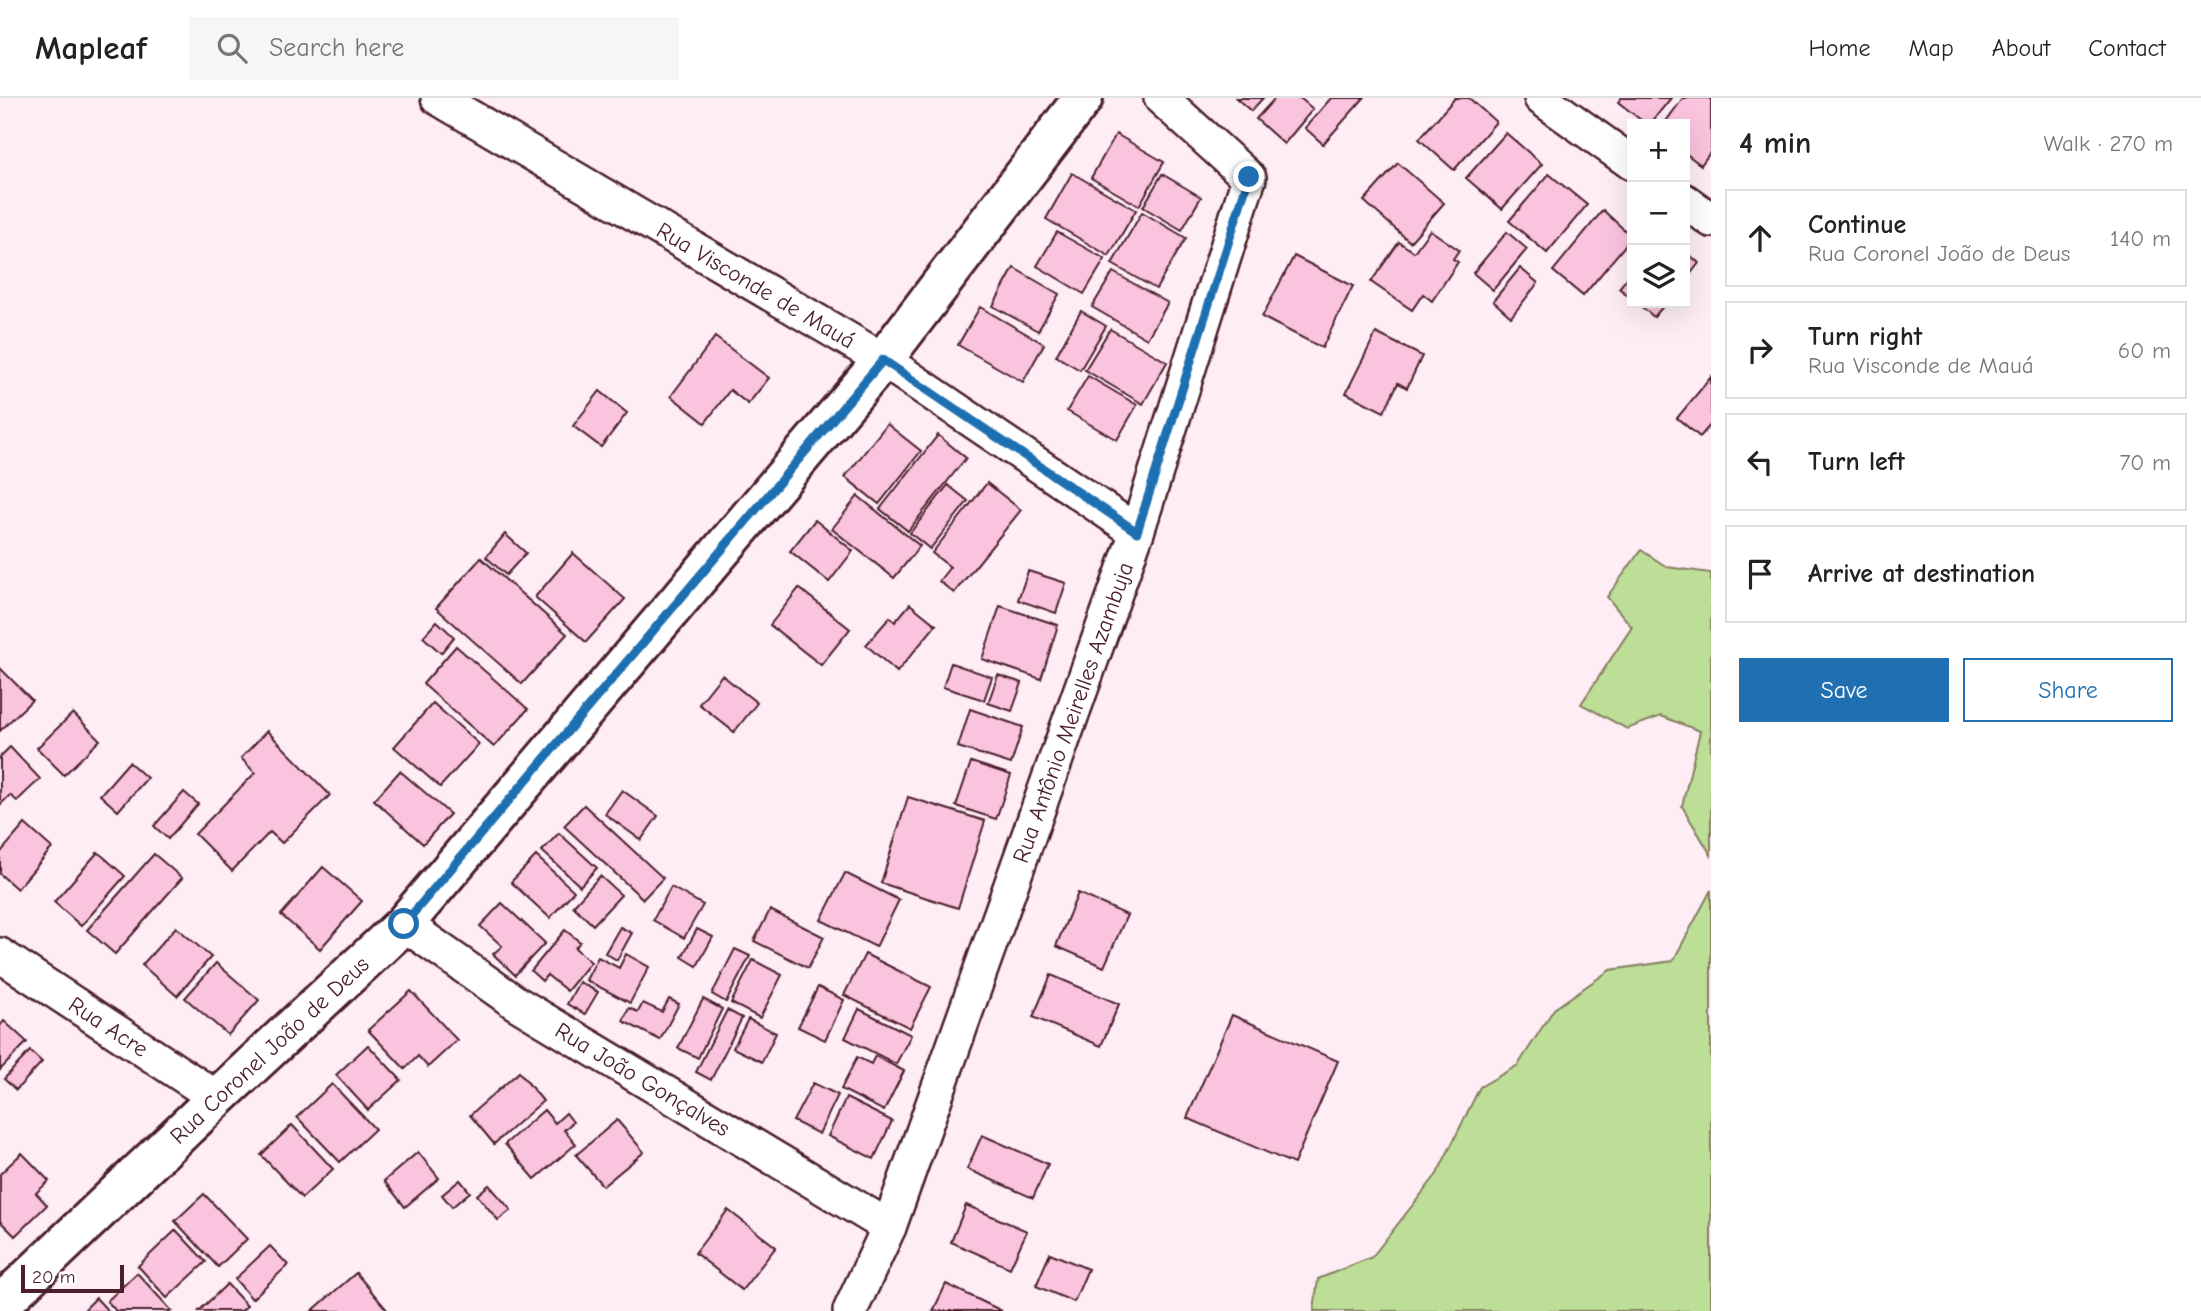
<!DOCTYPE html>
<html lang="en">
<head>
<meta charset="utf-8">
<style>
  :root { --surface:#fff; --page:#f6f6f6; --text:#222; --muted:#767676; --line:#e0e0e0; --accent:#1f6fb2 }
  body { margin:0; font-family:"Comic Neue",sans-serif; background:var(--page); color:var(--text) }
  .controls { position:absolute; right:21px; top:21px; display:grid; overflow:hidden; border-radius:0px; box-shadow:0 7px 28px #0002 }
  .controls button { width:63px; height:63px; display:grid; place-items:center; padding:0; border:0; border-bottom:2px solid var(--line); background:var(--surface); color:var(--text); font:35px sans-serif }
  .scale { position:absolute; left:21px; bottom:18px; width:103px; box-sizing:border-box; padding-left:7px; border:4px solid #4a1f2b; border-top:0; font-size:19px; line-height:24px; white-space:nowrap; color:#4a1f2b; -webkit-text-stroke:5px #fff; paint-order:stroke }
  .stop { position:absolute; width:21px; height:21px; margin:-16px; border:5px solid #1f6fb2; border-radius:50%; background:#fff }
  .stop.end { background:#1f6fb2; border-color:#fff; box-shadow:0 2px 7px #0008 }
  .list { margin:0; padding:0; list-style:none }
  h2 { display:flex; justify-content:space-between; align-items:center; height:91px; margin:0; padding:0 28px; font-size:30px }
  h2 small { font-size:23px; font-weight:400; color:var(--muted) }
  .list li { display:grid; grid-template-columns:46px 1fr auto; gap:21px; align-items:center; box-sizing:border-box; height:98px; margin:0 14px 14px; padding:0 14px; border:2px solid var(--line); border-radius:0px }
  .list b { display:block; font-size:26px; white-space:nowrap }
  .list p { margin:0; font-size:23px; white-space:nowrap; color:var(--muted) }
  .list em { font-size:23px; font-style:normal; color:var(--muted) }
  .actions { display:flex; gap:14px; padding:21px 28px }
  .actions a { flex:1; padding:16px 0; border:2px solid var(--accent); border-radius:0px; text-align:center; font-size:24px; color:var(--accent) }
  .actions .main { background:var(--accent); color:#fff }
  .icon { flex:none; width:38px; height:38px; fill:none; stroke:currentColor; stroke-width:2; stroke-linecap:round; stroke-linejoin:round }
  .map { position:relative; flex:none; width:1711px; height:1213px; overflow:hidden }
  header { display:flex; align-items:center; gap:42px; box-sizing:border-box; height:98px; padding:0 35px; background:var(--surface); border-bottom:2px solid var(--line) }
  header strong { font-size:33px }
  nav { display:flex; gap:38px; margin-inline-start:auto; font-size:24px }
  .search { width:490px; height:63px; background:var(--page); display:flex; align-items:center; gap:18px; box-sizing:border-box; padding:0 24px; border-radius:0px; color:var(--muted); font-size:26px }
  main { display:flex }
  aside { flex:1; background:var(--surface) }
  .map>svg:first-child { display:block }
  .green { fill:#bdde97; stroke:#847e61; stroke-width:2 }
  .building { fill:#fac4de; stroke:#4a1f2b; stroke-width:2 }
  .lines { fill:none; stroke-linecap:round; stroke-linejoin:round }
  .minor-casing { stroke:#4a1f2b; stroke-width:38 }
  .tertiary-casing { stroke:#4a1f2b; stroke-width:44 }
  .minor { stroke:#fff; stroke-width:33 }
  .tertiary { stroke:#fff; stroke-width:38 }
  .route { stroke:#1f6fb2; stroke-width:9 }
  .labels { text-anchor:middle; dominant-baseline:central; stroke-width:7; stroke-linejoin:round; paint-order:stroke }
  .street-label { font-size:23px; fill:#4a1f2b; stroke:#fff }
</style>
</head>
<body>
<header>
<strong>Mapleaf</strong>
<div class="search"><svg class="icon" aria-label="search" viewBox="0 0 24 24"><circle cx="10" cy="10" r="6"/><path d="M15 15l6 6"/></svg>Search here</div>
<nav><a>Home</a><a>Map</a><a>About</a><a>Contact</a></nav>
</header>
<main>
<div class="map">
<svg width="1711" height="1213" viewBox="0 0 1711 1213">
  <rect width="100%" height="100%" fill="#feedf5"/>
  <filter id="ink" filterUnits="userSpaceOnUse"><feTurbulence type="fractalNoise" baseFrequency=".0143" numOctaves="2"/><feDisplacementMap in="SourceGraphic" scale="14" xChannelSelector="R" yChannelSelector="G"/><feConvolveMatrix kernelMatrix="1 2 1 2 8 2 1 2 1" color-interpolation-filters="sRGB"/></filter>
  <g filter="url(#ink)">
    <g class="green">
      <polygon points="1641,452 1667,469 1711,475 1711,757 1682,708 1700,633 1661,618 1627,631 1581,606 1632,529 1607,499"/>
      <polygon points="1711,792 1711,1213 1314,1213 1318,1181 1372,1159 1437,1076 1480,989 1518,967 1554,911 1610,872 1673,863"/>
    </g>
    <g class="building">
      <polygon points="1236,0 1263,0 1251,13"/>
      <polygon points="1275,0 1300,0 1313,11 1284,46 1256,21"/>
      <polygon points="1331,0 1364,0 1323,46 1305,30"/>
      <polygon points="1455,0 1469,0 1496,24 1454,72 1419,41"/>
      <polygon points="1621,0 1671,0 1650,26 1646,26 1618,4"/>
      <polygon points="1683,0 1711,0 1711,53 1701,67 1685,55 1685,26 1664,26"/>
      <polygon points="1506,35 1542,66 1502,111 1466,80"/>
      <polygon points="1116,36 1164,64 1139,108 1091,80"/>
      <polygon points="1398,65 1444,105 1410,144 1364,103"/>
      <polygon points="1072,75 1136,112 1109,158 1046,121"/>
      <polygon points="1162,76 1201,99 1182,132 1143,109"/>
      <polygon points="1549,76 1587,107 1547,155 1509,123"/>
      <polygon points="1603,112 1632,139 1583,198 1553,173"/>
      <polygon points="1142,114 1186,140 1156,191 1112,166"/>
      <polygon points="1430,132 1459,152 1453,161 1458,164 1432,203 1423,196 1412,212 1371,184 1399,144 1414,154"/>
      <polygon points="1057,134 1105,161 1084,196 1037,168"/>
      <polygon points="1507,134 1527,151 1493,192 1473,175"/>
      <polygon points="1685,153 1699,165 1685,183"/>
      <polygon points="1294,158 1353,188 1322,250 1262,219"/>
      <polygon points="1014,170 1059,196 1038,233 993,208"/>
      <polygon points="1520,170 1538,185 1511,219 1493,203"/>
      <polygon points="1113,174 1168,205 1147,241 1092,209"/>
      <polygon points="1632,174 1632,201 1619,190"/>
      <polygon points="1637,205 1666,205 1654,219"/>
      <polygon points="980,209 1044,246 1023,284 958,247"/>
      <polygon points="1081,213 1106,228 1080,272 1056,258"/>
      <polygon points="1110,231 1167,264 1143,306 1085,272"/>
      <polygon points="1376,235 1422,258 1407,290 1398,285 1384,314 1346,295"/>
      <polygon points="715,239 769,280 748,306 730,292 705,325 671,298"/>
      <polygon points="1088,278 1137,307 1117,342 1067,313"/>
      <polygon points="1711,279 1711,326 1700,339 1677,320"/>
      <polygon points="600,293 627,315 601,349 573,328"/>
      <polygon points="887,326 921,353 879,406 845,379"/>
      <polygon points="938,337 966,360 908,433 880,411"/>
      <polygon points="987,385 1021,412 954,495 939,483 950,469 932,455"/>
      <polygon points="948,387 968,403 930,451 910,435"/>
      <polygon points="858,398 920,448 894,480 832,431"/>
      <polygon points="815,422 853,453 829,484 790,453"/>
      <polygon points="505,436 526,455 506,477 486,459"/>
      <polygon points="573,455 625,501 586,544 535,499"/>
      <polygon points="481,460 567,536 522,586 436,510"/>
      <polygon points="1028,473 1066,485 1056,515 1018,502"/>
      <polygon points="799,490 850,531 821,567 770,527"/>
      <polygon points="910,506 936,527 897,574 866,547 890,519 895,524"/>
      <polygon points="1000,508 1058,527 1041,581 982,561"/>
      <polygon points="437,523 454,539 441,555 423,539"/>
      <polygon points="456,548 528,611 494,649 423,586"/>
      <polygon points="951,565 992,579 984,602 943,589"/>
      <polygon points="0,570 32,602 0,633"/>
      <polygon points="722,577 757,605 734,634 699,606"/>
      <polygon points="998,577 1022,585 1012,613 988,605"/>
      <polygon points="433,605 479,646 440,689 394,649"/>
      <polygon points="970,611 1023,629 1011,666 958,649"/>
      <polygon points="73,615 100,642 64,677 37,650"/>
      <polygon points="267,633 330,697 282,745 270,734 232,773 195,736 255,675 241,660"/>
      <polygon points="10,649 40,681 17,703 10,697 0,707 0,659"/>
      <polygon points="129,664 147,680 118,713 100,697"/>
      <polygon points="971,664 1011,677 996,721 956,708"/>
      <polygon points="400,673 450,716 423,746 374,702"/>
      <polygon points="622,692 658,718 641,742 605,716"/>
      <polygon points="184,694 198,706 168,741 154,728"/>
      <polygon points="908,699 985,723 958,810 881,785"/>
      <polygon points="584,707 663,780 643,801 564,728"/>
      <polygon points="25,726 52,750 17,791 0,776 0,755"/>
      <polygon points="559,735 597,770 580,788 542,753"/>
      <polygon points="98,754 125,778 81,828 54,804"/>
      <polygon points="154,756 182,780 115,856 87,832"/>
      <polygon points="536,758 574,793 550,820 511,784"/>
      <polygon points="323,769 362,803 320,851 281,817"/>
      <polygon points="845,775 899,802 876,849 821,822"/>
      <polygon points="600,778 621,797 593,827 573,808"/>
      <polygon points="671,789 703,807 684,840 653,822"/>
      <polygon points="1078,795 1127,817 1104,869 1056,848"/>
      <polygon points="502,805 545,845 515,877 493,856 502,848 480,828"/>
      <polygon points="770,812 824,839 808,870 754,843"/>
      <polygon points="176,829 211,859 177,898 142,867"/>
      <polygon points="620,829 632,835 617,862 605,855"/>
      <polygon points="697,831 713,839 697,868 682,859"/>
      <polygon points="565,832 580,844 575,850 591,864 567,893 547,877 542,883 531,873"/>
      <polygon points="735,851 750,858 726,904 712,896"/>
      <polygon points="626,856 649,869 630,905 586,882 598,859 619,870"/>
      <polygon points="865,856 931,889 910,930 844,897"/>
      <polygon points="753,862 782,877 760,920 731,905"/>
      <polygon points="216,865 259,902 228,937 185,900"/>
      <polygon points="1051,877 1119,906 1101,948 1033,919"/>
      <polygon points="579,884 598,894 585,916 567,906"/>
      <polygon points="818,889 844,902 825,942 798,929"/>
      <polygon points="411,893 457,942 428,969 418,958 405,971 368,932"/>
      <polygon points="669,901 679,906 660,942 623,923 629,910 638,914 643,905 662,914"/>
      <polygon points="703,901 722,911 698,960 678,950"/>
      <polygon points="859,911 911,937 896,966 845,940"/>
      <polygon points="727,912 742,920 711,982 696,974"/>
      <polygon points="1232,917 1338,963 1294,1066 1187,1020"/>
      <polygon points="748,921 776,935 762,964 733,950"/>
      <polygon points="4,923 27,944 0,972 0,928"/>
      <polygon points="368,947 401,982 368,1012 336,977"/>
      <polygon points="30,953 42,964 16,992 4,981"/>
      <polygon points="875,958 904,973 884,1013 841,991 857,959 871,966"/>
      <polygon points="519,974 543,1003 494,1046 470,1017"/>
      <polygon points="813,985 838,997 819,1036 793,1023"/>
      <polygon points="332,986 375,1031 340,1064 297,1019"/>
      <polygon points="846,1000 892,1023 874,1061 828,1038"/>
      <polygon points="544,1012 555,1025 566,1015 573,1024 564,1032 576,1046 535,1081 505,1046"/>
      <polygon points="617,1022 644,1054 603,1088 576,1057"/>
      <polygon points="292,1027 333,1071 302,1100 261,1057"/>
      <polygon points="982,1037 1048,1066 1033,1100 967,1071"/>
      <polygon points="418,1054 439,1080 405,1109 384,1083"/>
      <polygon points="22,1055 49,1083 36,1095 47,1107 15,1138 0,1123 0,1076"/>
      <polygon points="460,1082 470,1094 452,1109 442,1097"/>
      <polygon points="489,1087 511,1112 498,1122 477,1097"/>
      <polygon points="204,1096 247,1141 218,1169 175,1123"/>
      <polygon points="966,1107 1027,1133 1010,1170 951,1144"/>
      <polygon points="728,1112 776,1149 742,1192 695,1155"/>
      <polygon points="176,1132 206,1164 167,1200 138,1168"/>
      <polygon points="270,1148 288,1167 252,1201 235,1181"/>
      <polygon points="1050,1155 1088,1171 1074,1204 1036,1188"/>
      <polygon points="137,1175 172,1213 116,1213 107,1203"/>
      <polygon points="356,1175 388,1213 312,1213"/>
      <polygon points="227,1186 247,1208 241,1213 199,1213"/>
      <polygon points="946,1186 1002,1213 933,1213"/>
      <polygon points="96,1200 108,1213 83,1213"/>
    </g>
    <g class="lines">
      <defs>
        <g id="minor">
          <path id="s1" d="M438,0L883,262L1137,434"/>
          <polyline points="1541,0 1632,65"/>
          <polyline points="1685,103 1711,122"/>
          <path id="s2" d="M404,826L516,905L889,1129"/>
          <path id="s3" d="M0,857L217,1000"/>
          <path id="s4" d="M850,1213L889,1129L1137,434L1249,80L1161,0"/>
        </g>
        <g id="tertiary">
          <path id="s5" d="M0,1207L217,1000L404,826L883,262L1083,0"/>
        </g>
      </defs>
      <use href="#minor" class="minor-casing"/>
      <use href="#tertiary" class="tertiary-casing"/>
      <use href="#minor" class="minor"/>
      <use href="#tertiary" class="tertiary"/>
    </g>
  </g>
  <g class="lines" filter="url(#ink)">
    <polyline class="route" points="404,826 883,262 1137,434 1249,79"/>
  </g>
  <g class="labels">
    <g class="street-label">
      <text stroke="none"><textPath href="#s1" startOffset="369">Rua Visconde de Mauá</textPath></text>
      <text stroke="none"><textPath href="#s4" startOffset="639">Rua Antônio Meirelles Azambuja</textPath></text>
      <text stroke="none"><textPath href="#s3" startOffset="130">Rua Acre</textPath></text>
      <text stroke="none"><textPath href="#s5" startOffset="371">Rua Coronel João de Deus</textPath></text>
      <text stroke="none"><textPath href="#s2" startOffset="285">Rua João Gonçalves</textPath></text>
    </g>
  </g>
</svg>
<div class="controls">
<button>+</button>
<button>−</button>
<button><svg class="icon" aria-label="layers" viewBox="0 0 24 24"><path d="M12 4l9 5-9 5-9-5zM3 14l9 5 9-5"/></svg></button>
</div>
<div class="scale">20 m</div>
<div class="stop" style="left:404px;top:826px"></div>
<div class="stop end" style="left:1249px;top:79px"></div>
</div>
<aside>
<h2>4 min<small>Walk · 270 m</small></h2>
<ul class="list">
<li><svg class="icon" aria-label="ahead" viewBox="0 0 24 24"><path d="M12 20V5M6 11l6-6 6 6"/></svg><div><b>Continue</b><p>Rua Coronel João de Deus</p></div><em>140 m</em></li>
<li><svg class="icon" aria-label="right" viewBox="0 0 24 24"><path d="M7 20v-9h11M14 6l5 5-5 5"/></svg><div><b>Turn right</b><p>Rua Visconde de Mauá</p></div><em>60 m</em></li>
<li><svg class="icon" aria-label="left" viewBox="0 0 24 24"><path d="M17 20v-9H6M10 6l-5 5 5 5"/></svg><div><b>Turn left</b></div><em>70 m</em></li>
<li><svg class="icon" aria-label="arrive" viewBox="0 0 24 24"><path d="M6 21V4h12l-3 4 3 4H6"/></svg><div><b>Arrive at destination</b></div></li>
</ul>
<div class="actions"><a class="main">Save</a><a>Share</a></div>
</aside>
</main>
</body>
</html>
